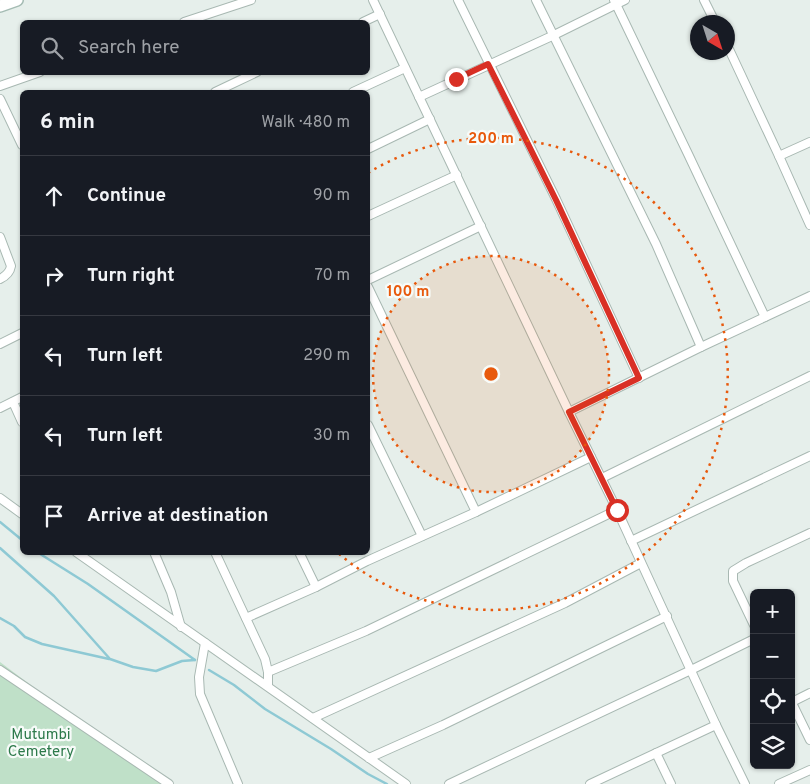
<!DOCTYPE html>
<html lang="en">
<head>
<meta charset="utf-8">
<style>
  :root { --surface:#171b24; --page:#242831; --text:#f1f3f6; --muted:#9ea1a6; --line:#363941 }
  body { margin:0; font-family:Overpass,sans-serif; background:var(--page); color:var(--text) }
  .controls { position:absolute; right:15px; bottom:15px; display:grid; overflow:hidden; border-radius:8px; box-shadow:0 1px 4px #0004 }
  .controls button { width:45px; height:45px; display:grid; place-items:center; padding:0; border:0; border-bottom:1px solid var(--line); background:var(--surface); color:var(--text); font:25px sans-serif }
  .compass { position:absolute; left:690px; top:15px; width:45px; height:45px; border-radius:50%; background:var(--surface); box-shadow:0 1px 4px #0004; rotate:141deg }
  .stop { position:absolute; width:15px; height:15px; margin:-11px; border:4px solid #d93025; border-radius:50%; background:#fff }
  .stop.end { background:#d93025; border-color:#fff; box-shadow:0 1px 5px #0008 }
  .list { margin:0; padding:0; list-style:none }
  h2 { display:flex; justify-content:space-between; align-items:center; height:65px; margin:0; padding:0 20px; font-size:21px }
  h2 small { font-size:16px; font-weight:400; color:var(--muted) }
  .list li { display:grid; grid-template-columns:32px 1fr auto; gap:15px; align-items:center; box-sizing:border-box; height:80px; padding:0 20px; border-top:1px solid var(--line) }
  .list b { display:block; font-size:19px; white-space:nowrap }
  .list em { font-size:16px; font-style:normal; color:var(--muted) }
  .icon { flex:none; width:28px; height:28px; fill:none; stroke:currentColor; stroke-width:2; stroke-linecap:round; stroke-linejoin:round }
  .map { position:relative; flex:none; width:810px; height:784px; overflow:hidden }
  .search { position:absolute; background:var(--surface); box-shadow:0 1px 4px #0004; left:20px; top:20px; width:350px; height:55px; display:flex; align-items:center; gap:12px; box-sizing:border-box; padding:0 18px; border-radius:8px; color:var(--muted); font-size:19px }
  .panel { position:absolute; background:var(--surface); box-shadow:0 1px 4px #0004; left:20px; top:90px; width:350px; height:465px; border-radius:8px }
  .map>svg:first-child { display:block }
  .green { fill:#bfe0c8 }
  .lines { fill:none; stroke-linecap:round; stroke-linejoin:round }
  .stream { stroke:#8ec9d4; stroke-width:2.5 }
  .street-casing { stroke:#a8b8b2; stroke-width:10 }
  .secondary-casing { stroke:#a4bbb3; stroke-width:14 }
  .street { stroke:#fff; stroke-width:8 }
  .secondary { stroke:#fff; stroke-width:11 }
  .route { stroke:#d93025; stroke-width:6 }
  .ring { fill:none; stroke:#e8590c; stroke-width:2.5; stroke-dasharray:2.5 5 }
  .labels { text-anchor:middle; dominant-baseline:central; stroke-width:4.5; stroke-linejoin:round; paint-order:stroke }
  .park-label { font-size:15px; fill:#2d7a4b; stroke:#f7fbf9 }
  .centre { fill:#e8590c; stroke:#f7fbf9; stroke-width:2.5 }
  .ring-label { font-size:15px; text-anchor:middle; font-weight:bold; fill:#e8590c; stroke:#f7fbf9; stroke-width:4.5; stroke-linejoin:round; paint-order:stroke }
</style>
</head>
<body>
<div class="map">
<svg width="810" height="784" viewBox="0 0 810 784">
  <rect width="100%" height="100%" fill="#e6efeb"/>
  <polygon class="green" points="0,662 162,784 0,784"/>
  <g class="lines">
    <g class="stream">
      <polyline points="0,522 22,540"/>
      <polyline points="0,548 54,596 110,659 133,667 156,671 182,661 195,660"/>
      <polyline points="37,552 88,584 195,660"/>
      <polyline points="0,618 14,626 25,637 42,644 109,659"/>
      <polyline points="209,670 234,685 265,709 331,749 368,774 387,784"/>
    </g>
    <defs>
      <g id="street">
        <polyline points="373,0 569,412 617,510 716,725 745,784"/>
        <polyline points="458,0 556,199 639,378"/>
        <polyline points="536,0 656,244 701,347"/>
        <polyline points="614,0 689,156 765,317"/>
        <polyline points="704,0 715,22"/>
        <polyline points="184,22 251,0"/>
        <polyline points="363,22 380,14"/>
        <polyline points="728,47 779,156 810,225"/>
        <polyline points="0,86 40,72"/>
        <polyline points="215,92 257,72"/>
        <polyline points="353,92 405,68"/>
        <polyline points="419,97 552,36 625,0"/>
        <polyline points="0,99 22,145"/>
        <polyline points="368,149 430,119"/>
        <polyline points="779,156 810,142"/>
        <polyline points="368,216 457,175"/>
        <path d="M0,237L11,266C10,272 6,276 0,279"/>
        <polyline points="368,280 481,226"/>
        <polyline points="368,287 476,512"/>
        <polyline points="0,344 22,333"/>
        <polyline points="13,402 22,422"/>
        <polyline points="0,408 22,397"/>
        <polyline points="569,412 701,347 810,296"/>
        <polyline points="368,425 422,536"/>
        <polyline points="602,478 810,376"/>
        <polyline points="0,498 22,514"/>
        <polyline points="631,541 810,456"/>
        <polyline points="76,552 406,784"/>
        <polyline points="154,552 171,592 181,627"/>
        <polyline points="215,552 265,659 268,672 268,686"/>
        <polyline points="299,552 316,587"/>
        <polyline points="246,618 316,587 367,561 476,512 591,457"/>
        <polyline points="754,625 733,581 733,571 746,563 810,533"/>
        <polyline points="205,643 199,677 200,694 238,784"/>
        <polyline points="0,670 169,784"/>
        <polyline points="268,672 366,631 617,510"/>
        <polyline points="791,701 810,740"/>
        <polyline points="792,702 810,693"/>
        <polyline points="313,718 565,603 641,563"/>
        <polyline points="656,753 671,784"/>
        <polyline points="369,758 443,725 667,616"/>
        <polyline points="449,784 691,670 754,639"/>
        <polyline points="590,784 716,725"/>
        <polyline points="779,784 810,770"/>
      </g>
      <polyline id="secondary" points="0,6 17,0"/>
    </defs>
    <use href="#street" class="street-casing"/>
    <use href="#secondary" class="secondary-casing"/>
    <use href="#street" class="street"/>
    <use href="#secondary" class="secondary"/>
  </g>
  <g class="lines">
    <polyline class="route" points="456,79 488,64 556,200 639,378 569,412 617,510"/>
  </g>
  <circle cx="491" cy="374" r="118" fill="#e8590c" fill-opacity=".12"/>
  <g class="ring">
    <circle cx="491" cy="374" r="118"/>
    <path d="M368 173A236 236 0 1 1 338 553"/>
  </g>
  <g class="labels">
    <g class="park-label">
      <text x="41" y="735">Mutumbi<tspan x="41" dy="17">Cemetery</tspan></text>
    </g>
  </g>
  <circle cx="491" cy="374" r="8" class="centre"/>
  <g class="ring-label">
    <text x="491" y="143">200 m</text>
    <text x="408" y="296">100 m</text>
  </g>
</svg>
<div class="controls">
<button>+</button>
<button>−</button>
<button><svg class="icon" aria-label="locate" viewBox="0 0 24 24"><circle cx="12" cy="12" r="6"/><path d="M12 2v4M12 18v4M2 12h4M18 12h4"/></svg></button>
<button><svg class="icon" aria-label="layers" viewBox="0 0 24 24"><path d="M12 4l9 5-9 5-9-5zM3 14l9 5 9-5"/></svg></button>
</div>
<svg class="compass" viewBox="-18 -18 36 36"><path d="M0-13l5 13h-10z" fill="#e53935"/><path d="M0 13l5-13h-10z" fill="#9ea1a6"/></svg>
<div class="stop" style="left:617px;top:510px"></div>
<div class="stop end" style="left:456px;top:79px"></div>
<div class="search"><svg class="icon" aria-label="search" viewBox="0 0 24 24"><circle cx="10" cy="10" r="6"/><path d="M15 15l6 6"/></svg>Search here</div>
<section class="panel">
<h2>6 min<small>Walk · 480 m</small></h2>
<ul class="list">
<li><svg class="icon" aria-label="ahead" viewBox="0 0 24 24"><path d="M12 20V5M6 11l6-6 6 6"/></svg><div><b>Continue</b></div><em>90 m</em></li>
<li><svg class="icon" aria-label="right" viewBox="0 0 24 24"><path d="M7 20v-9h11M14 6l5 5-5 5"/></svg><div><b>Turn right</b></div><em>70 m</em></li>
<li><svg class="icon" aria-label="left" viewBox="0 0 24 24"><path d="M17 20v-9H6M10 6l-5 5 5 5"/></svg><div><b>Turn left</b></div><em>290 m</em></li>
<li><svg class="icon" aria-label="left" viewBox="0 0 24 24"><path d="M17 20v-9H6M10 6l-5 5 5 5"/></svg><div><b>Turn left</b></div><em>30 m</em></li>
<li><svg class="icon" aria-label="arrive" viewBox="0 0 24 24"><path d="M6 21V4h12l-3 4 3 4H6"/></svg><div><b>Arrive at destination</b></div></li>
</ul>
</section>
</div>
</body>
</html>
